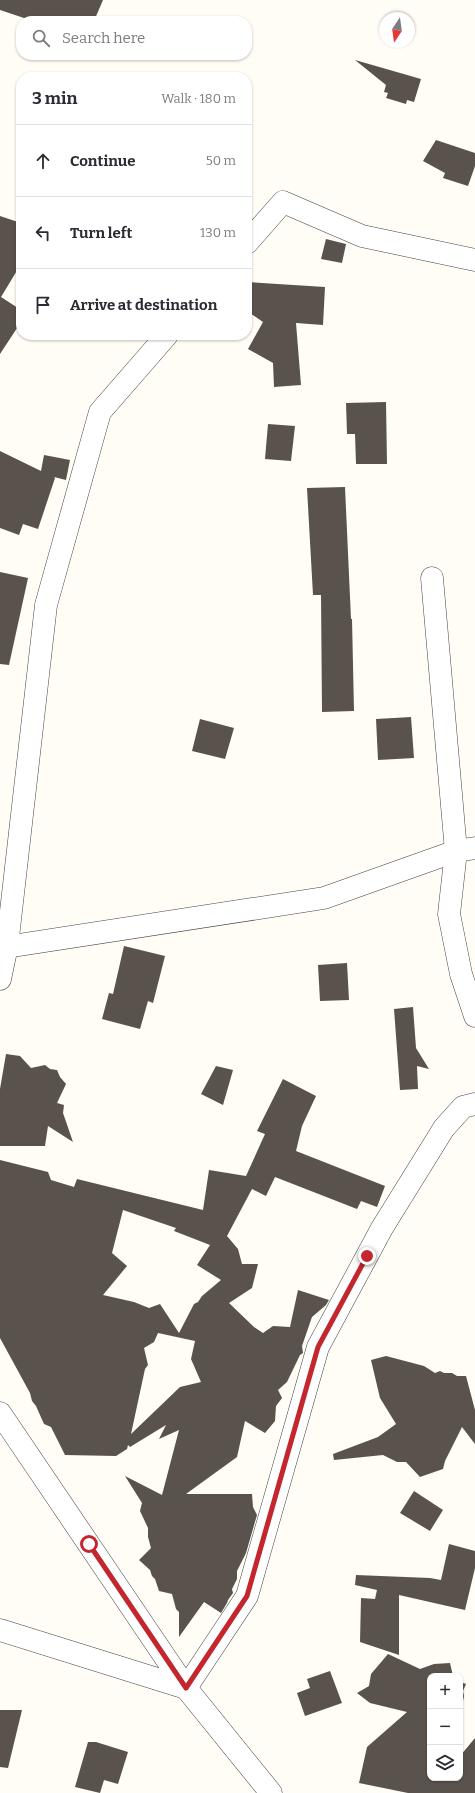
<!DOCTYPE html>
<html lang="en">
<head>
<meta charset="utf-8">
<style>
  :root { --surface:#fff; --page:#f7f7f7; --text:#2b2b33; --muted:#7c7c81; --line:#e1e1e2 }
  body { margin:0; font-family:Bitter,serif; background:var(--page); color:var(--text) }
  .controls { position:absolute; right:12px; bottom:12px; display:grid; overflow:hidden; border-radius:8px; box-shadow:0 1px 3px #0004 }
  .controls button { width:36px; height:36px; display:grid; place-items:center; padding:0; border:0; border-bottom:1px solid var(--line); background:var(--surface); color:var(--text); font:20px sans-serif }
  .compass { position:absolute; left:379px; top:12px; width:36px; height:36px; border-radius:50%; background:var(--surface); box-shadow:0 1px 3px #0004; rotate:193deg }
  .stop { position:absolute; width:12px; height:12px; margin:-9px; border:3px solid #c4262e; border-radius:50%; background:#fff }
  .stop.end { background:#c4262e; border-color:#fff; box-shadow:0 1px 4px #0008 }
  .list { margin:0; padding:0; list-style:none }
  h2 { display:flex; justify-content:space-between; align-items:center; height:52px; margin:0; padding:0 16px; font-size:17px }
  h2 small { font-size:13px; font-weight:400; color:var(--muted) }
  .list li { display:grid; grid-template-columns:26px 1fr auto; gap:12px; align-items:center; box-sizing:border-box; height:72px; padding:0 16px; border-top:1px solid var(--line) }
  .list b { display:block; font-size:15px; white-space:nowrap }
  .list em { font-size:13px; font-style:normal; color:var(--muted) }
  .icon { flex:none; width:22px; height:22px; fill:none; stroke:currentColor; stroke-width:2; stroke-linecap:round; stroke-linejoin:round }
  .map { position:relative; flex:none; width:475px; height:1793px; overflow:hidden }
  .search { position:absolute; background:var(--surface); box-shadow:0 1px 3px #0004; left:16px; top:16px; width:236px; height:44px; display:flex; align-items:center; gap:10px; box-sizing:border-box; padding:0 14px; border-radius:16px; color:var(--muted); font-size:15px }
  .panel { position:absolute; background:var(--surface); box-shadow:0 1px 3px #0004; left:16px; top:72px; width:236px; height:268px; border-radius:16px }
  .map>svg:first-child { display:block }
  .building { fill:#5a524d; fill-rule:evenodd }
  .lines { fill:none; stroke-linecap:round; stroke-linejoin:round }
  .street-casing { stroke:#444; stroke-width:23 }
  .street { stroke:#fff; stroke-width:22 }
  .route { stroke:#c4262e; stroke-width:5 }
</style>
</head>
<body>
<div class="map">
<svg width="475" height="1793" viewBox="0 0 475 1793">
  <rect width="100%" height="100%" fill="#fffdf5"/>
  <g class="building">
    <polygon points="0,0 103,0 94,21 33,21 0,10"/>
    <polygon points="355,60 421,79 414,102 407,100 406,104 386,98 388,93 384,92 386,85"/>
    <polygon points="436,140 475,153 475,166 468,186 443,178 445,173 423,161"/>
    <polygon points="0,216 21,223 21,264 1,297 21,310 21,322 0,354"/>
    <polygon points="326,239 346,244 342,263 321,259"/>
    <polygon points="247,282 325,287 323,325 296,323 301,385 274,387 273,363 248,349 263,322 247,311"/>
    <polygon points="386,402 387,464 356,464 355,434 347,434 346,403"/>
    <polygon points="268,424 295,426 291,461 265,459"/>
    <polygon points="0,451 41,471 44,455 70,460 66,480 54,477 55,478 38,529 23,524 19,535 0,528"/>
    <polygon points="345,487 351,619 352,619 354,711 322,712 321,595 313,595 307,488"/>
    <polygon points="0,572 28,578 9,665 0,664"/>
    <polygon points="411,717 414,758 378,760 376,719"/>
    <polygon points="200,719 234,728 225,759 192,751"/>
    <polygon points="124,946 165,956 153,1003 148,1001 140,1029 102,1019 109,993 113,994"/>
    <polygon points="347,963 349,1000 320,1001 318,965"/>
    <polygon points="413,1007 416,1048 429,1069 417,1066 418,1089 400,1090 394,1009"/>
    <polygon points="6,1054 20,1056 31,1068 45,1065 50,1069 57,1070 60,1077 66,1084 57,1103 64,1105 63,1113 73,1142 48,1126 45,1146 0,1146 0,1089"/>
    <polygon points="216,1066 233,1070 223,1105 201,1094"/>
    <path d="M283,1079L316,1096L302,1126L296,1151L385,1186L377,1207L361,1201L357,1209L275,1177L266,1196L252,1189L227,1236L238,1249L242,1264H258L252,1288L229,1303L254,1327L263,1333L273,1326L290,1327L298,1290L329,1300L326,1305L312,1317L302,1346L303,1353L300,1355L287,1382L278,1390L282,1398L276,1406L275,1421L265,1433L245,1421L237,1457L186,1494H252L253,1507L257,1515L246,1553L237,1571V1579L232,1589L233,1593L228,1600L227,1603L221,1613L204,1602L179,1637V1612L176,1609L172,1594L159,1591L155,1579L152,1576L150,1570L139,1560L151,1548L148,1537V1528L140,1511L142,1503L125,1476L162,1495L179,1430L159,1439L166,1425L130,1447L128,1445L127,1449L116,1456L65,1455L51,1427L44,1424L36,1406L32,1401L30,1393L0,1338V1160L48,1172L51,1180L74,1187L77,1179L203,1210L209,1170L246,1176L265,1134L257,1131ZM123,1210L176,1228L174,1231L210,1245L197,1265L221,1280L202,1296L198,1302L194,1304L179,1333L160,1304L149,1308L134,1302L103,1295L127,1266L112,1253ZM158,1333L195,1341L191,1359L201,1382L180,1387L131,1434L145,1369L148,1365L144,1348L154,1342Z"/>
    <polygon points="386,1356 424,1366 435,1373 440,1371 444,1373 452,1373 457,1376 466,1376 475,1410 475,1444 462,1427 445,1461 443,1469 420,1477 406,1462 397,1462 383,1455 334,1460 333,1454 378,1437 396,1424 380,1398 371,1360"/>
    <polygon points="414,1491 443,1510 430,1531 400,1513"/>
    <polygon points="449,1544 475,1551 475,1568 465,1610 399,1595 399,1655 360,1642 361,1598 375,1599 377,1590 355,1585 356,1575 430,1578 441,1580"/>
    <polygon points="388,1654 420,1669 434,1664 450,1663 453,1676 430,1676 430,1778 460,1778 460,1756 475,1738 475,1793 408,1793 359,1783 367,1747 407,1712 370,1703 357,1693 369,1686 371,1674"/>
    <polygon points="330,1671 342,1703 305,1716 297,1693 310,1688 307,1679"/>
    <polygon points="460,1682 466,1684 463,1691 464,1696 460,1715"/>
    <polygon points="0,1710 22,1710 8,1768 0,1767"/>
    <polygon points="88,1742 96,1742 128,1752 118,1784 104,1780 100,1793 75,1787"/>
  </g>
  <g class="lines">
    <defs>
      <g id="street">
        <polyline points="247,243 283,202 362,236 475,260"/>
        <polyline points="432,578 456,851 449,914 461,974 475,1016"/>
        <polyline points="0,948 324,898 456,851 475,848"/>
        <polyline points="0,979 7,946 46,605 100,412 167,335"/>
        <polyline points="0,1413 186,1688 271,1793"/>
        <polyline points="0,1630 186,1688"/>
        <polyline points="186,1688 247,1596 318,1347 382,1228 444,1128 463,1107 475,1104"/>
      </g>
    </defs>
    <use href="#street" class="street-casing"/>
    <use href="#street" class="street"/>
  </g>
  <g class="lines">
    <polyline class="route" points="89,1544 186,1688 247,1596 318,1347 367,1256"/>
  </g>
</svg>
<div class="controls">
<button>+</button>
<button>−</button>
<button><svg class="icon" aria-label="layers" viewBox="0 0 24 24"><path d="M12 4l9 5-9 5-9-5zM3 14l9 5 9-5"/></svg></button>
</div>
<svg class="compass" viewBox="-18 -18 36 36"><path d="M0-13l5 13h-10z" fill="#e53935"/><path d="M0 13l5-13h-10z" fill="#7c7c81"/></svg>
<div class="stop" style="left:89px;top:1544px"></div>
<div class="stop end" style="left:367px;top:1256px"></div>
<div class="search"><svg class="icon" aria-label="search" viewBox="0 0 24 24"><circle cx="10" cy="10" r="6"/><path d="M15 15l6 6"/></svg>Search here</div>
<section class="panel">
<h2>3 min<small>Walk · 180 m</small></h2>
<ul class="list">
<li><svg class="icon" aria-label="ahead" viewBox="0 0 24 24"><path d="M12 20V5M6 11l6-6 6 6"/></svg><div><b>Continue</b></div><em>50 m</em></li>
<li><svg class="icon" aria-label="left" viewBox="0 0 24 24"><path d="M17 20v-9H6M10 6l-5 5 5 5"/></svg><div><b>Turn left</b></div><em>130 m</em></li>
<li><svg class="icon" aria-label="arrive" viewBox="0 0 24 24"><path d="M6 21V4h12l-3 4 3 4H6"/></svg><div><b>Arrive at destination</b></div></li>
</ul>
</section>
</div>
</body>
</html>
